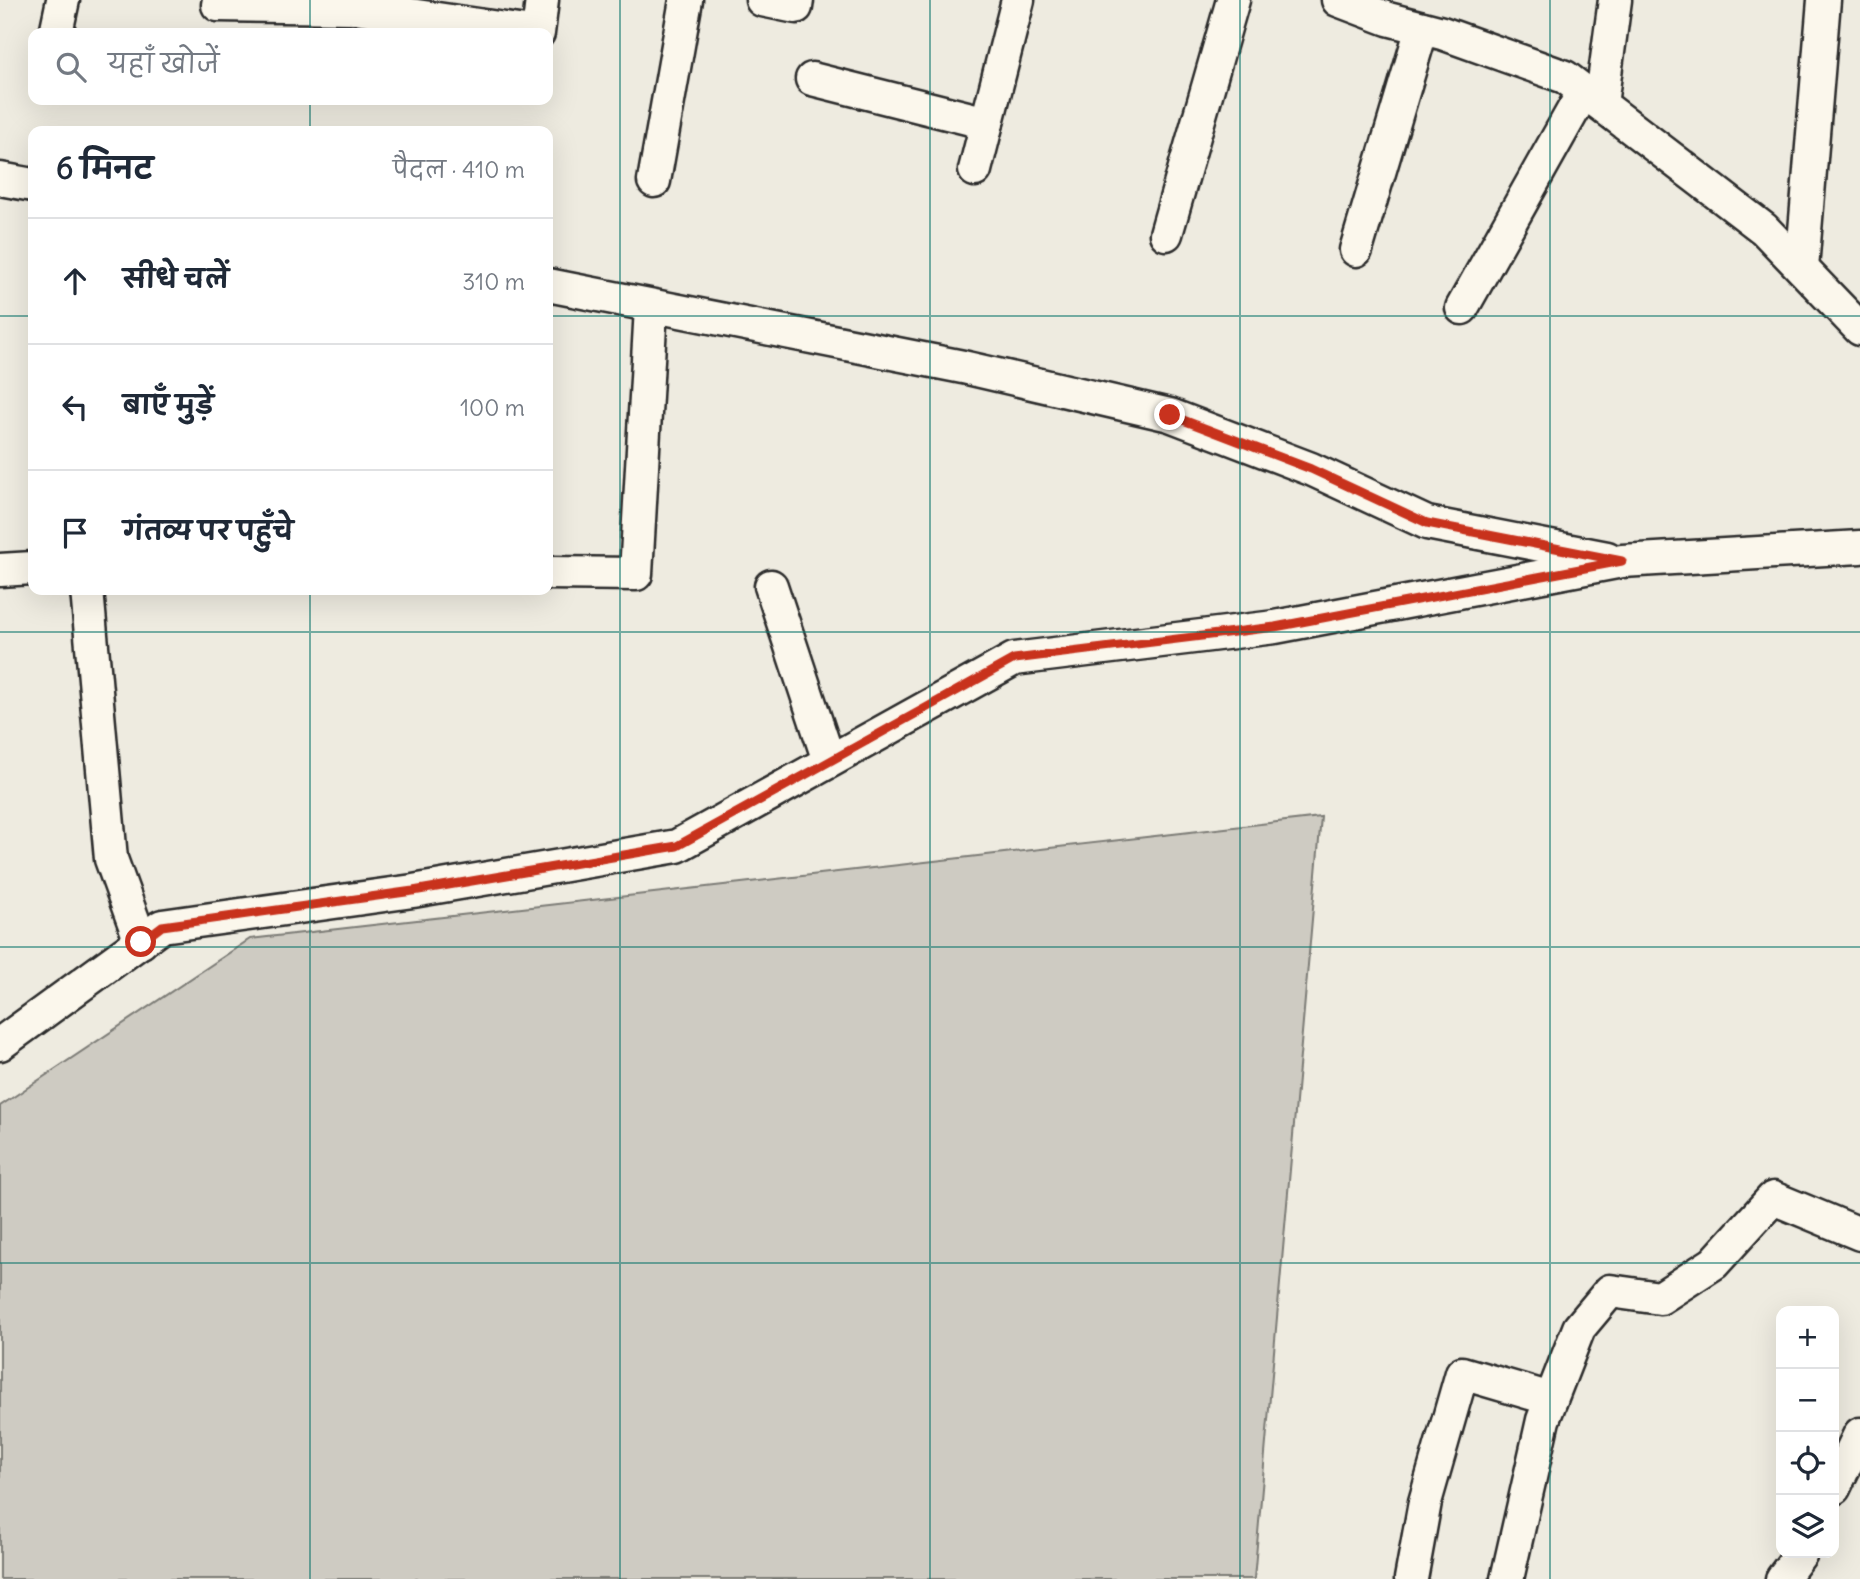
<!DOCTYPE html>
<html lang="hi">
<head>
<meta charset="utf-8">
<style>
  :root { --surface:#fff; --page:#f6f6f7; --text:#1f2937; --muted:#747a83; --line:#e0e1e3 }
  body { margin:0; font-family:Delius,"Playpen Sans Deva",sans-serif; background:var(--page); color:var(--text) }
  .controls { position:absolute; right:21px; bottom:21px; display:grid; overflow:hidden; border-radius:14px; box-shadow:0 7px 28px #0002 }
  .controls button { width:63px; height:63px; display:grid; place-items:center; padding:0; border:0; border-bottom:2px solid var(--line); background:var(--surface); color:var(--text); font:35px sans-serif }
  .stop { position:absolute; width:21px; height:21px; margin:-16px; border:5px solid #c8321e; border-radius:50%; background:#fff }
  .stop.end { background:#c8321e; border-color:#fff; box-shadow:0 2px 7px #0008 }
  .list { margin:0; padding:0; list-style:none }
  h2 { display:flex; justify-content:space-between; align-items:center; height:91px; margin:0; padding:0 28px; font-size:30px }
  h2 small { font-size:23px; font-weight:400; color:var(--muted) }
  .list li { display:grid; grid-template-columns:46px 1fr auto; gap:21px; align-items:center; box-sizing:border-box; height:126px; padding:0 28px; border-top:2px solid var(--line) }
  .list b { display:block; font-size:26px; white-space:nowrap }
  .list em { font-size:23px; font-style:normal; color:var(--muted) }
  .icon { flex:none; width:38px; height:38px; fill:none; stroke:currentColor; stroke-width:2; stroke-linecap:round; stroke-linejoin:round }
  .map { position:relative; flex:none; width:1860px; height:1579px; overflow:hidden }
  .search { position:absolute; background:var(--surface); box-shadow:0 7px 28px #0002; left:28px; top:28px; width:525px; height:77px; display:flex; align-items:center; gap:18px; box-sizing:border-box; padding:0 24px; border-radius:14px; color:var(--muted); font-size:26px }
  .panel { position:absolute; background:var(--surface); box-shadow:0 7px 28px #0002; left:28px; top:126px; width:525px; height:469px; border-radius:14px }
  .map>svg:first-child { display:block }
  .green { fill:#cecbc2; stroke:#7c7b76; stroke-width:2 }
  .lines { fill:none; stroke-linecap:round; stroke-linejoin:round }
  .minor-casing { stroke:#2b2b2b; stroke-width:37 }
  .minor { stroke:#fbf7ec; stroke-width:32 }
  .route { stroke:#c8321e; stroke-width:9 }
  .grid { fill:none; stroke:#0f766e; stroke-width:2; stroke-opacity:0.55 }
</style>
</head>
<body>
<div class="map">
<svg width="1860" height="1579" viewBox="0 0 1860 1579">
  <rect width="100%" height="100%" fill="#eeebe0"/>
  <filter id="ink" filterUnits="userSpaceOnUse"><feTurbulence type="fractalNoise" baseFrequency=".0143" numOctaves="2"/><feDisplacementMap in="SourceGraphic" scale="14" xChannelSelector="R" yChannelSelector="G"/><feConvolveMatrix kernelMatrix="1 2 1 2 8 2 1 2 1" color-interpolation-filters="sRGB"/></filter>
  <g filter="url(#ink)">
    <polygon class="green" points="1321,817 1254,1579 0,1579 0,1106 250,939"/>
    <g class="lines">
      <defs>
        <g id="minor">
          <polyline points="219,0 218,5 355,7 532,33"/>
          <polyline points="762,0 796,7 797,0"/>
          <polyline points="1338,0 1388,19 1442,33 1565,77 1764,229 1860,329"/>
          <polyline points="56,33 63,0"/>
          <polyline points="538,33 542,0"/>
          <polyline points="812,79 987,123"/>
          <polyline points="1601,104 1615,0"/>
          <polyline points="975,170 1018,0"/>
          <polyline points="0,179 33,185"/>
          <polyline points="654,181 686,0"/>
          <polyline points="1166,234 1233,0"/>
          <polyline points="1356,250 1422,28"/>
          <polyline points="1802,268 1824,0"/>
          <polyline points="548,285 963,367 1170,415 1311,469 1427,523 1607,558"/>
          <polyline points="1462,308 1584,91"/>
          <polyline points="0,570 33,568"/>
          <polyline points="548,573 636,574 651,307"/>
          <polyline points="771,586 829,761"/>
          <polyline points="87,590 111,859 141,942"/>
          <polyline points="0,1044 162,926 413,891 677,846 1014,659 1275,627 1622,561 1860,547"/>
          <polyline points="1834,1488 1860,1434"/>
          <polyline points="1411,1579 1425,1502 1462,1373 1551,1399"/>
          <polyline points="1507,1579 1543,1420 1579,1328 1610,1291 1660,1298 1714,1263 1773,1198 1860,1234"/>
          <polyline points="1782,1579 1801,1553"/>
        </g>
      </defs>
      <use href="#minor" class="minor-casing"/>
      <use href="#minor" class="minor"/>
    </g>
  </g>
  <g class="lines" filter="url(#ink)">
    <polyline class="route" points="141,942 162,926 413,891 677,846 1014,659 1275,627 1622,561 1427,523 1311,469 1170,415"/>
  </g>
  <path class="grid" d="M310,0V33M620,0V1579M930,0V1579M1240,0V1579M1550,0V1579M310,100V131M0,316H33M548,316H1860M310,590V1579M0,632H1860M0,947H1860M0,1263H1860"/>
</svg>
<div class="controls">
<button>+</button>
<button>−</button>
<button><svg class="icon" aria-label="locate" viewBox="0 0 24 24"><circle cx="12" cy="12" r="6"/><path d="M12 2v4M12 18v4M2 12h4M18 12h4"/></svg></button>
<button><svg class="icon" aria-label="layers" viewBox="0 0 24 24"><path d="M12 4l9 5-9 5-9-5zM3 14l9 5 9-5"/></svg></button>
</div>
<div class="stop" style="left:141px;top:942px"></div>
<div class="stop end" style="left:1170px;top:415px"></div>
<div class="search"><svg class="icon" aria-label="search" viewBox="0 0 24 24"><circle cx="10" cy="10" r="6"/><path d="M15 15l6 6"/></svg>यहाँ खोजें</div>
<section class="panel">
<h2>6 मिनट<small>पैदल · 410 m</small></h2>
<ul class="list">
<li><svg class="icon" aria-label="ahead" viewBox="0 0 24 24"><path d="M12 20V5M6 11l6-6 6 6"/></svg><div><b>सीधे चलें</b></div><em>310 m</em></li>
<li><svg class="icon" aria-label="left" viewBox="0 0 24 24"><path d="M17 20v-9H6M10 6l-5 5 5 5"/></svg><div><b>बाएँ मुड़ें</b></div><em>100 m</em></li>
<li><svg class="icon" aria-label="arrive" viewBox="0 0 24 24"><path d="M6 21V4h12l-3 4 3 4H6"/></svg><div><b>गंतव्य पर पहुँचे</b></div></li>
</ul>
</section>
</div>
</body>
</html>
